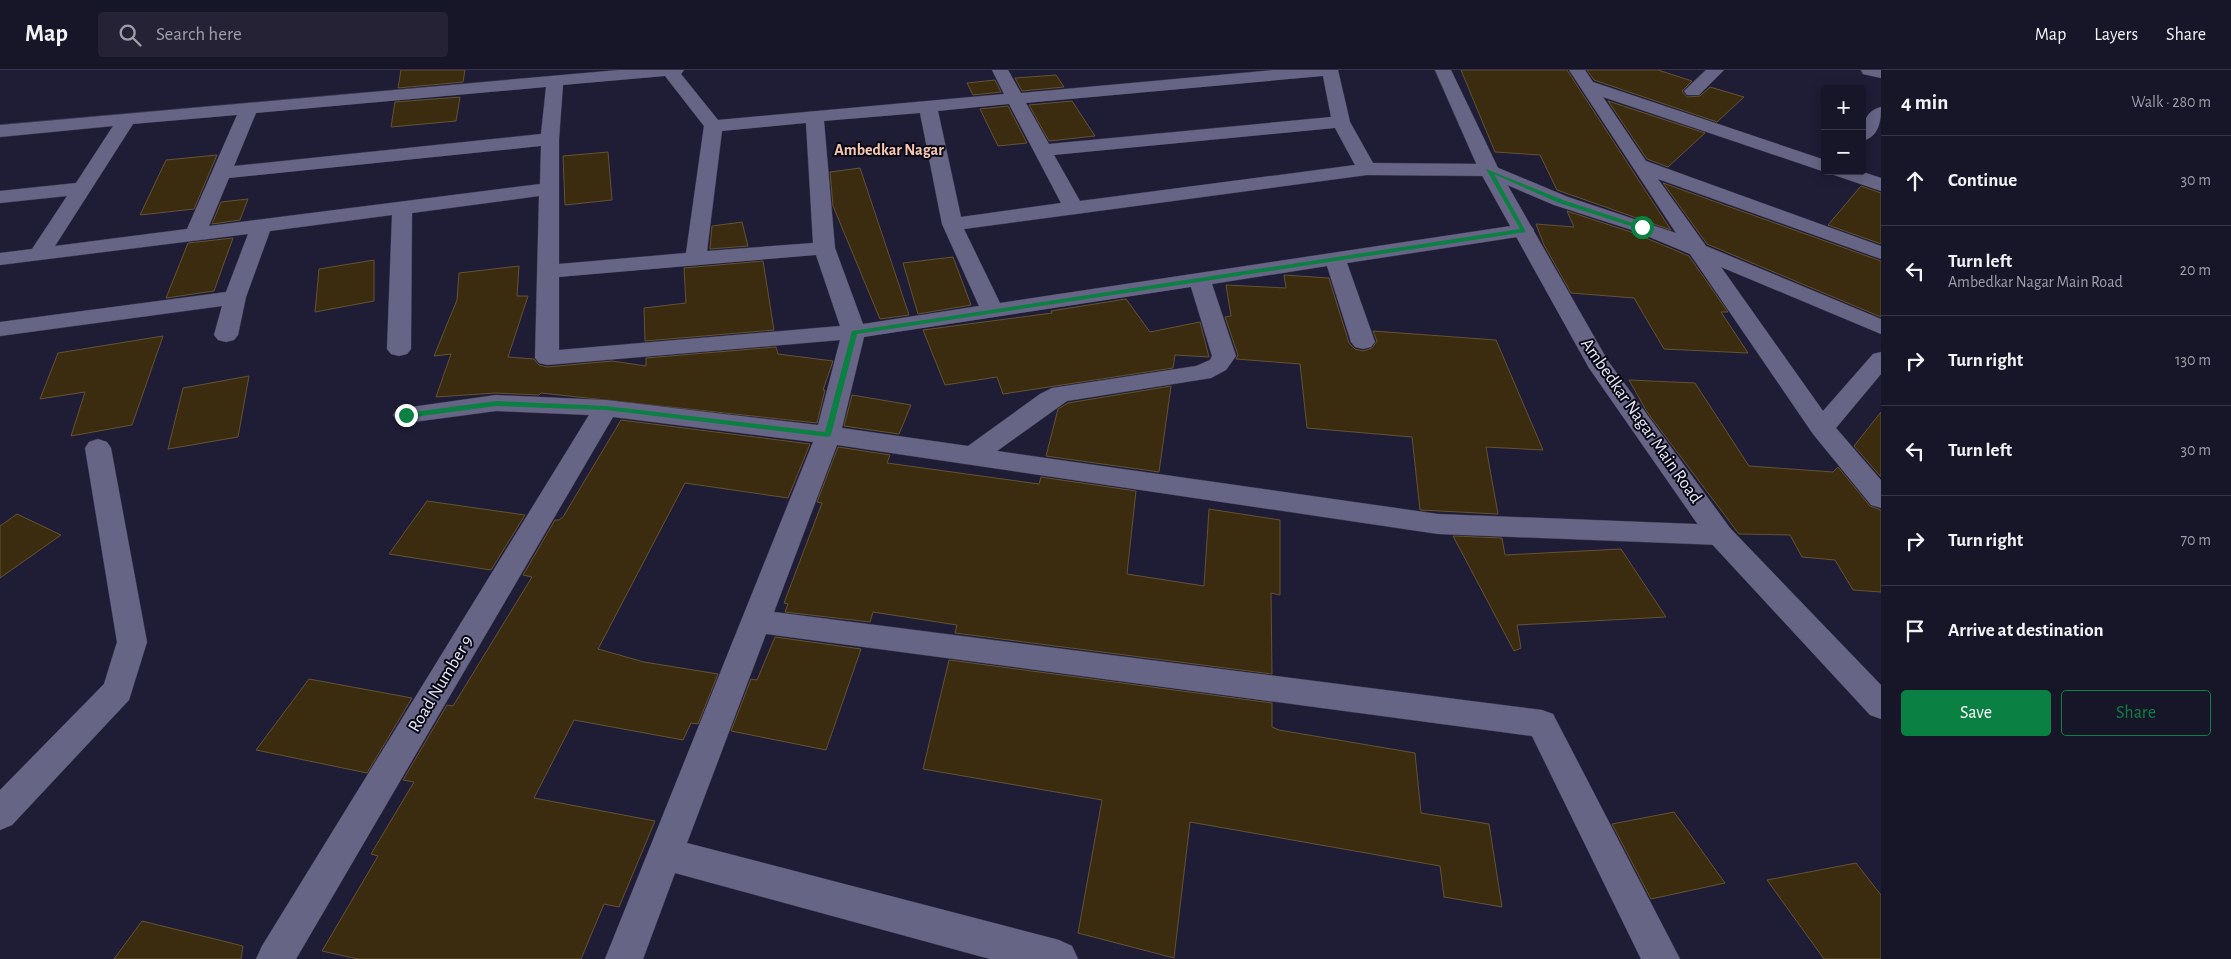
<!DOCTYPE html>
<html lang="en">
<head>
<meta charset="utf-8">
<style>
  :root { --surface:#171528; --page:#242234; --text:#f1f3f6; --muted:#9e9fa8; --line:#363445; --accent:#0b8043 }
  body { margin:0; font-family:"Alegreya Sans",sans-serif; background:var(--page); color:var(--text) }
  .controls { position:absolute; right:15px; top:15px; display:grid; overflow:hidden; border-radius:5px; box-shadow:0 2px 12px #0003 }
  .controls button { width:45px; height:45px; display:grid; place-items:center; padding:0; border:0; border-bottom:1px solid var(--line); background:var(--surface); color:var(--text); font:25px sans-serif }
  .stop { position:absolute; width:15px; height:15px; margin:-11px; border:4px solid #0b8043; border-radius:50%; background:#fff }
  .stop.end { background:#0b8043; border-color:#fff; box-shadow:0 1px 5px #0008 }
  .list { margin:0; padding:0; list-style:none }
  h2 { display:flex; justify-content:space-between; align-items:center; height:65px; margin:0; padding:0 20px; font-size:21px }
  h2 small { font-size:16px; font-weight:400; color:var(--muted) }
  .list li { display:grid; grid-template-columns:32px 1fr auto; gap:15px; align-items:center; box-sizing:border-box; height:90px; padding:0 20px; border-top:1px solid var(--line) }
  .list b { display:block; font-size:19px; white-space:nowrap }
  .list p { margin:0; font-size:16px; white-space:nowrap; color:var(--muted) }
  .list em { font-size:16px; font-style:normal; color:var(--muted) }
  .actions { display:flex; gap:10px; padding:15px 20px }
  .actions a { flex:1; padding:11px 0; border:1px solid var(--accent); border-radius:5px; text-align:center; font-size:18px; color:var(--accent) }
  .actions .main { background:var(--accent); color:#fff }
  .icon { flex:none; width:28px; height:28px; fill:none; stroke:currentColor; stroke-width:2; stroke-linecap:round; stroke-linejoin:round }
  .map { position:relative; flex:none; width:1881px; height:889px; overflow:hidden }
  header { display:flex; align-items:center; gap:30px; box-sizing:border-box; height:70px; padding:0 25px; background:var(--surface); border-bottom:1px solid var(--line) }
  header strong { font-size:24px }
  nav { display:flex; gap:28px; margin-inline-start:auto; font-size:18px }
  .search { width:350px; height:45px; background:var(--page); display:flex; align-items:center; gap:12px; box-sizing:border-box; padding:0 18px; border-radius:5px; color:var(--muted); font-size:19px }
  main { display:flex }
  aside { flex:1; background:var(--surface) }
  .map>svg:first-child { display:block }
  .building { fill:#3c2c0f; stroke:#635234 }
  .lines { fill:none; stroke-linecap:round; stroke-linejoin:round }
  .street-casing { stroke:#3a384e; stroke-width:1 }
  .secondary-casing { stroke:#3a384e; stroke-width:1 }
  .street { fill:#676585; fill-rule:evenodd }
  .secondary { fill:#676585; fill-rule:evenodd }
  .route { fill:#0b8043 }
  .labels { text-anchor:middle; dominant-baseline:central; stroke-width:4; stroke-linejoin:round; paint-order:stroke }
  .far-neighbourhood-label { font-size:16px; font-weight:bold; fill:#f5c7b2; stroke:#090814 }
  .street-label { font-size:18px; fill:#e8e8fa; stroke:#090814 }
</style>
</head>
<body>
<header>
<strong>Map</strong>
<div class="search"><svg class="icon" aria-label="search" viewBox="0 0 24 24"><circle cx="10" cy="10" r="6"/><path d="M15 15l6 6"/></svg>Search here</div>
<nav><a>Map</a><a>Layers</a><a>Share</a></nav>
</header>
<main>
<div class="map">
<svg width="1881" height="889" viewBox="0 0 1881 889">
  <rect width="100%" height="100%" fill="#1f1c36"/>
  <g class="building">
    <polygon points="401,0 465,0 463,12 398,18"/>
    <polygon points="1461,0 1567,0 1671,160 1557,120 1540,85 1495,82"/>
    <polygon points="1587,0 1658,0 1692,11 1682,21 1687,27 1700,26 1710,17 1744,27 1717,52 1594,10"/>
    <polygon points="1056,5 1064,17 1022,21 1015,8"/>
    <polygon points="995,10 1001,22 973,25 967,13"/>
    <polygon points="460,27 456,51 391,57 395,32"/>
    <polygon points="1072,31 1095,66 1049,71 1029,35"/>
    <polygon points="1608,31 1705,63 1668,97 1647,89"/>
    <polygon points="1008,36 1027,73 998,76 980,39"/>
    <polygon points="608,82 612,130 565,135 563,86"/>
    <polygon points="217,85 194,139 140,145 166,90"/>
    <polygon points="860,98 909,245 880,249 833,136 830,102"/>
    <polygon points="1663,113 1881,191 1881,247 1707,174"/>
    <polygon points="1861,116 1881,123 1881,174 1828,155"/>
    <polygon points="248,129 240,150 212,154 221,132"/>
    <polygon points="1567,141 1634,163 1689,186 1728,242 1721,242 1748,283 1664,279 1634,228 1571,223 1544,175 1536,154 1574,157"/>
    <polygon points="742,152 748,176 710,179 712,156"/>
    <polygon points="233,168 214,221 166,228 188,173"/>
    <polygon points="953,187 971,235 918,244 903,193"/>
    <polygon points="374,190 374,231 315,242 319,199"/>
    <polygon points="763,191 774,260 645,271 644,238 686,233 684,198"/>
    <polygon points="519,196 517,226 528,226 508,287 534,289 539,295 547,297 612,291 646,296 646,288 776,277 778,284 833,291 823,320 825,320 817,353 541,323 539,325 496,323 436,327 451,284 434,286 457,230 459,203"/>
    <polygon points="1284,205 1329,208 1349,273 1355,279 1363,281 1372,278 1377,271 1373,261 1496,270 1543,380 1486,377 1498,444 1420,440 1412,367 1307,358 1300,294 1236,289 1238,285 1225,247 1231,246 1226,215 1286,218"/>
    <polygon points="1126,229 1150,262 1200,252 1209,287 1175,285 1173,298 1003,324 997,307 945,315 923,260 1052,243 1051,241"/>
    <polygon points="163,266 132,355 71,366 85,322 40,329 58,283"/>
    <polygon points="249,306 238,367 168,379 183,318"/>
    <polygon points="1629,310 1695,313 1749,396 1833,402 1838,397 1870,436 1881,440 1881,522 1853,520 1835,490 1802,487 1790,465 1739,464 1647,342"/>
    <polygon points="1171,316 1159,402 1046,386 1058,339 1068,333"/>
    <polygon points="852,325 911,335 899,364 844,356"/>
    <polygon points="1881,342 1881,407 1854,376"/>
    <polygon points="621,350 810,374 788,428 685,413 598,579 644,592 718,604 698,654 691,653 683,670 574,650 534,728 655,751 619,837 604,834 581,889 358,889 322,881 378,786 371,784 414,712 403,710 447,635 453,636 532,507 523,505 555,450 559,450 563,447"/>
    <polygon points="838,377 890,385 887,393 1039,414 1041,407 1136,421 1127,504 1204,516 1209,439 1280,450 1280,525 1271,523 1272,604 955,563 957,555 873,542 870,552 785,542 788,534 784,533 822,433 817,432"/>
    <polygon points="427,431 525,445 491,500 389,484"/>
    <polygon points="17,444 61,465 0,508 0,456"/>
    <polygon points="1453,466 1502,468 1505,485 1621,479 1666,547 1517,555 1521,578 1514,581"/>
    <polygon points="775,567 861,579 826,680 731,661 751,609 757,610"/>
    <polygon points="949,590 1272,633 1272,657 1279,660 1415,683 1421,743 1489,754 1502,837 1444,827 1440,796 1190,752 1174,888 1078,863 1102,730 923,699"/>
    <polygon points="309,609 412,628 367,703 256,680"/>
    <polygon points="1674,742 1725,813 1651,829 1612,754"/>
    <polygon points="1856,793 1881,825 1881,889 1824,889 1767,810"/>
    <polygon points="142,851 243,876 241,889 114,889"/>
  </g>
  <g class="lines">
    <defs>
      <g id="street">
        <path d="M619,0H684L681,4L718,50L1004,24L992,0H1008L1021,23L1274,0H1338L1350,52L1373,93L1489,94L1568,127L1676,163L1569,0H1585L1593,12L1825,90V101H1827L1825,102L1603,27L1646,91L1881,176V189L1658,109L1706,176L1881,249V264L1721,197L1823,341L1873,284L1881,282V304L1836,358L1881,410V438L1871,435L1813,364L1690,184L1635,161L1554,135L1486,106L1367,105L964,159L1000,233L1524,154L1531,156L1534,160L1531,164L1524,166L1347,193L1375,272L1371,277L1363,279L1355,277L1351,272L1327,196L1212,214L1236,286L1226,300L1211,308L1067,331L997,381L1438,444L1720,455L1730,458L1734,465L1730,472L1720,475L1438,464L837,375L774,542L1542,640L1553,644L1680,889H1641L1532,666L766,564L687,773L1059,870L1072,876L1078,889H990L675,803L643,889H605L813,372L613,347L296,889H256L262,876L589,345L496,341L406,353L397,351L393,345L397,339L496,325L606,330L818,355L840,270L547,295L539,293L535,288L539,126L412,143L411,279L407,284L399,286L391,284L387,279L392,145L270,161L246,227L238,265L234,270L226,272L218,270L214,265L222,236L0,266V252L226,222L248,164L0,195V183L32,179L67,126L0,133V121L76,113L113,56L0,67V55ZM665,6L704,56L686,183L559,194V69L563,15ZM1323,6L1331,47L1049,74L1026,33ZM546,17L541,64L234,96L256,43ZM1009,34L1061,133L961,147L938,41ZM920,43L942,154L979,236L863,254L835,178L824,51ZM237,45L187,159L55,176L133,54ZM806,53L813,173L707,181L722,61ZM1335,58L1355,95L1080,131L1054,85ZM541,76L540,114L209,156L229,108ZM816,185L840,256L559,280V207ZM1191,217L1212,286L1210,290L1196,296L1052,318L1040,324L968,376L842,358L864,267Z"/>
        <polygon points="1706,0 1724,0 1699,25 1687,25 1684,21"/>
        <polygon points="1861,0 1881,0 1881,8 1863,4"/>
        <path d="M1881,37C1881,51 1879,67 1862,71C1862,57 1864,41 1881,37Z"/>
        <polygon points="1831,101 1860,101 1881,108 1881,121 1834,105"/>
        <polygon points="98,369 107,372 111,378 147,572 129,630 12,755 0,760 0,720 104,614 117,572 85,378 89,372"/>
      </g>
      <polygon id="secondary" points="1435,0 1451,0 1499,100 1608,291 1730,458 1881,615 1881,649 1870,645 1710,472 1589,298 1479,100"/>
    </defs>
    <use href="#street" class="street-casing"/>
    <use href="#secondary" class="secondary-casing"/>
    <use href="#street" class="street"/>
    <use href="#secondary" class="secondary"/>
  </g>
  <polygon class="route" points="1486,99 1563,130 1645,157 1640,159 1559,133 1494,104 1526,162 857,264 831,365 828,367 606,340 496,336 406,348 403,345 406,343 496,331 606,336 825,362 852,261 1520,159"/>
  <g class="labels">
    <g class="far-neighbourhood-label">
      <text x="889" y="80">Ambedkar Nagar</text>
    </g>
    <g class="street-label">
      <text transform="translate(1641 351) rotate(55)">Ambedkar Nagar Main Road</text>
      <text transform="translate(441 614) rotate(-59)">Road Number 9</text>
    </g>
  </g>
</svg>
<div class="controls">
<button>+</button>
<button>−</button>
</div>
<div class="stop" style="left:1642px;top:157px"></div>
<div class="stop end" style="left:406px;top:345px"></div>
</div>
<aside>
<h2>4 min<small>Walk · 280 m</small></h2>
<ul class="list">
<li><svg class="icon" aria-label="ahead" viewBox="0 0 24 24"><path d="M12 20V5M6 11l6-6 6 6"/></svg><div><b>Continue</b></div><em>30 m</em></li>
<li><svg class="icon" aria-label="left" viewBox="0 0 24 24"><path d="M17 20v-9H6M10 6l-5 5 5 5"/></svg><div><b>Turn left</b><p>Ambedkar Nagar Main Road</p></div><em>20 m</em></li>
<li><svg class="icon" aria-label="right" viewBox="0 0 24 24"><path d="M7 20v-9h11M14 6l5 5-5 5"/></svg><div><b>Turn right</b></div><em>130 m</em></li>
<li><svg class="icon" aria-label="left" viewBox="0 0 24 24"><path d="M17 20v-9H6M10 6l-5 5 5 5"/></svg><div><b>Turn left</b></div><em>30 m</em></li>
<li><svg class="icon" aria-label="right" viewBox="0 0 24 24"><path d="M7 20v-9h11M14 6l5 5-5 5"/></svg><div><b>Turn right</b></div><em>70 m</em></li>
<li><svg class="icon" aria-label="arrive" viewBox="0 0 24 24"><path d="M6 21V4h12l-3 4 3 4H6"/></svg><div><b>Arrive at destination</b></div></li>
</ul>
<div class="actions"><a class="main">Save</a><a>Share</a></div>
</aside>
</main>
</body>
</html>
